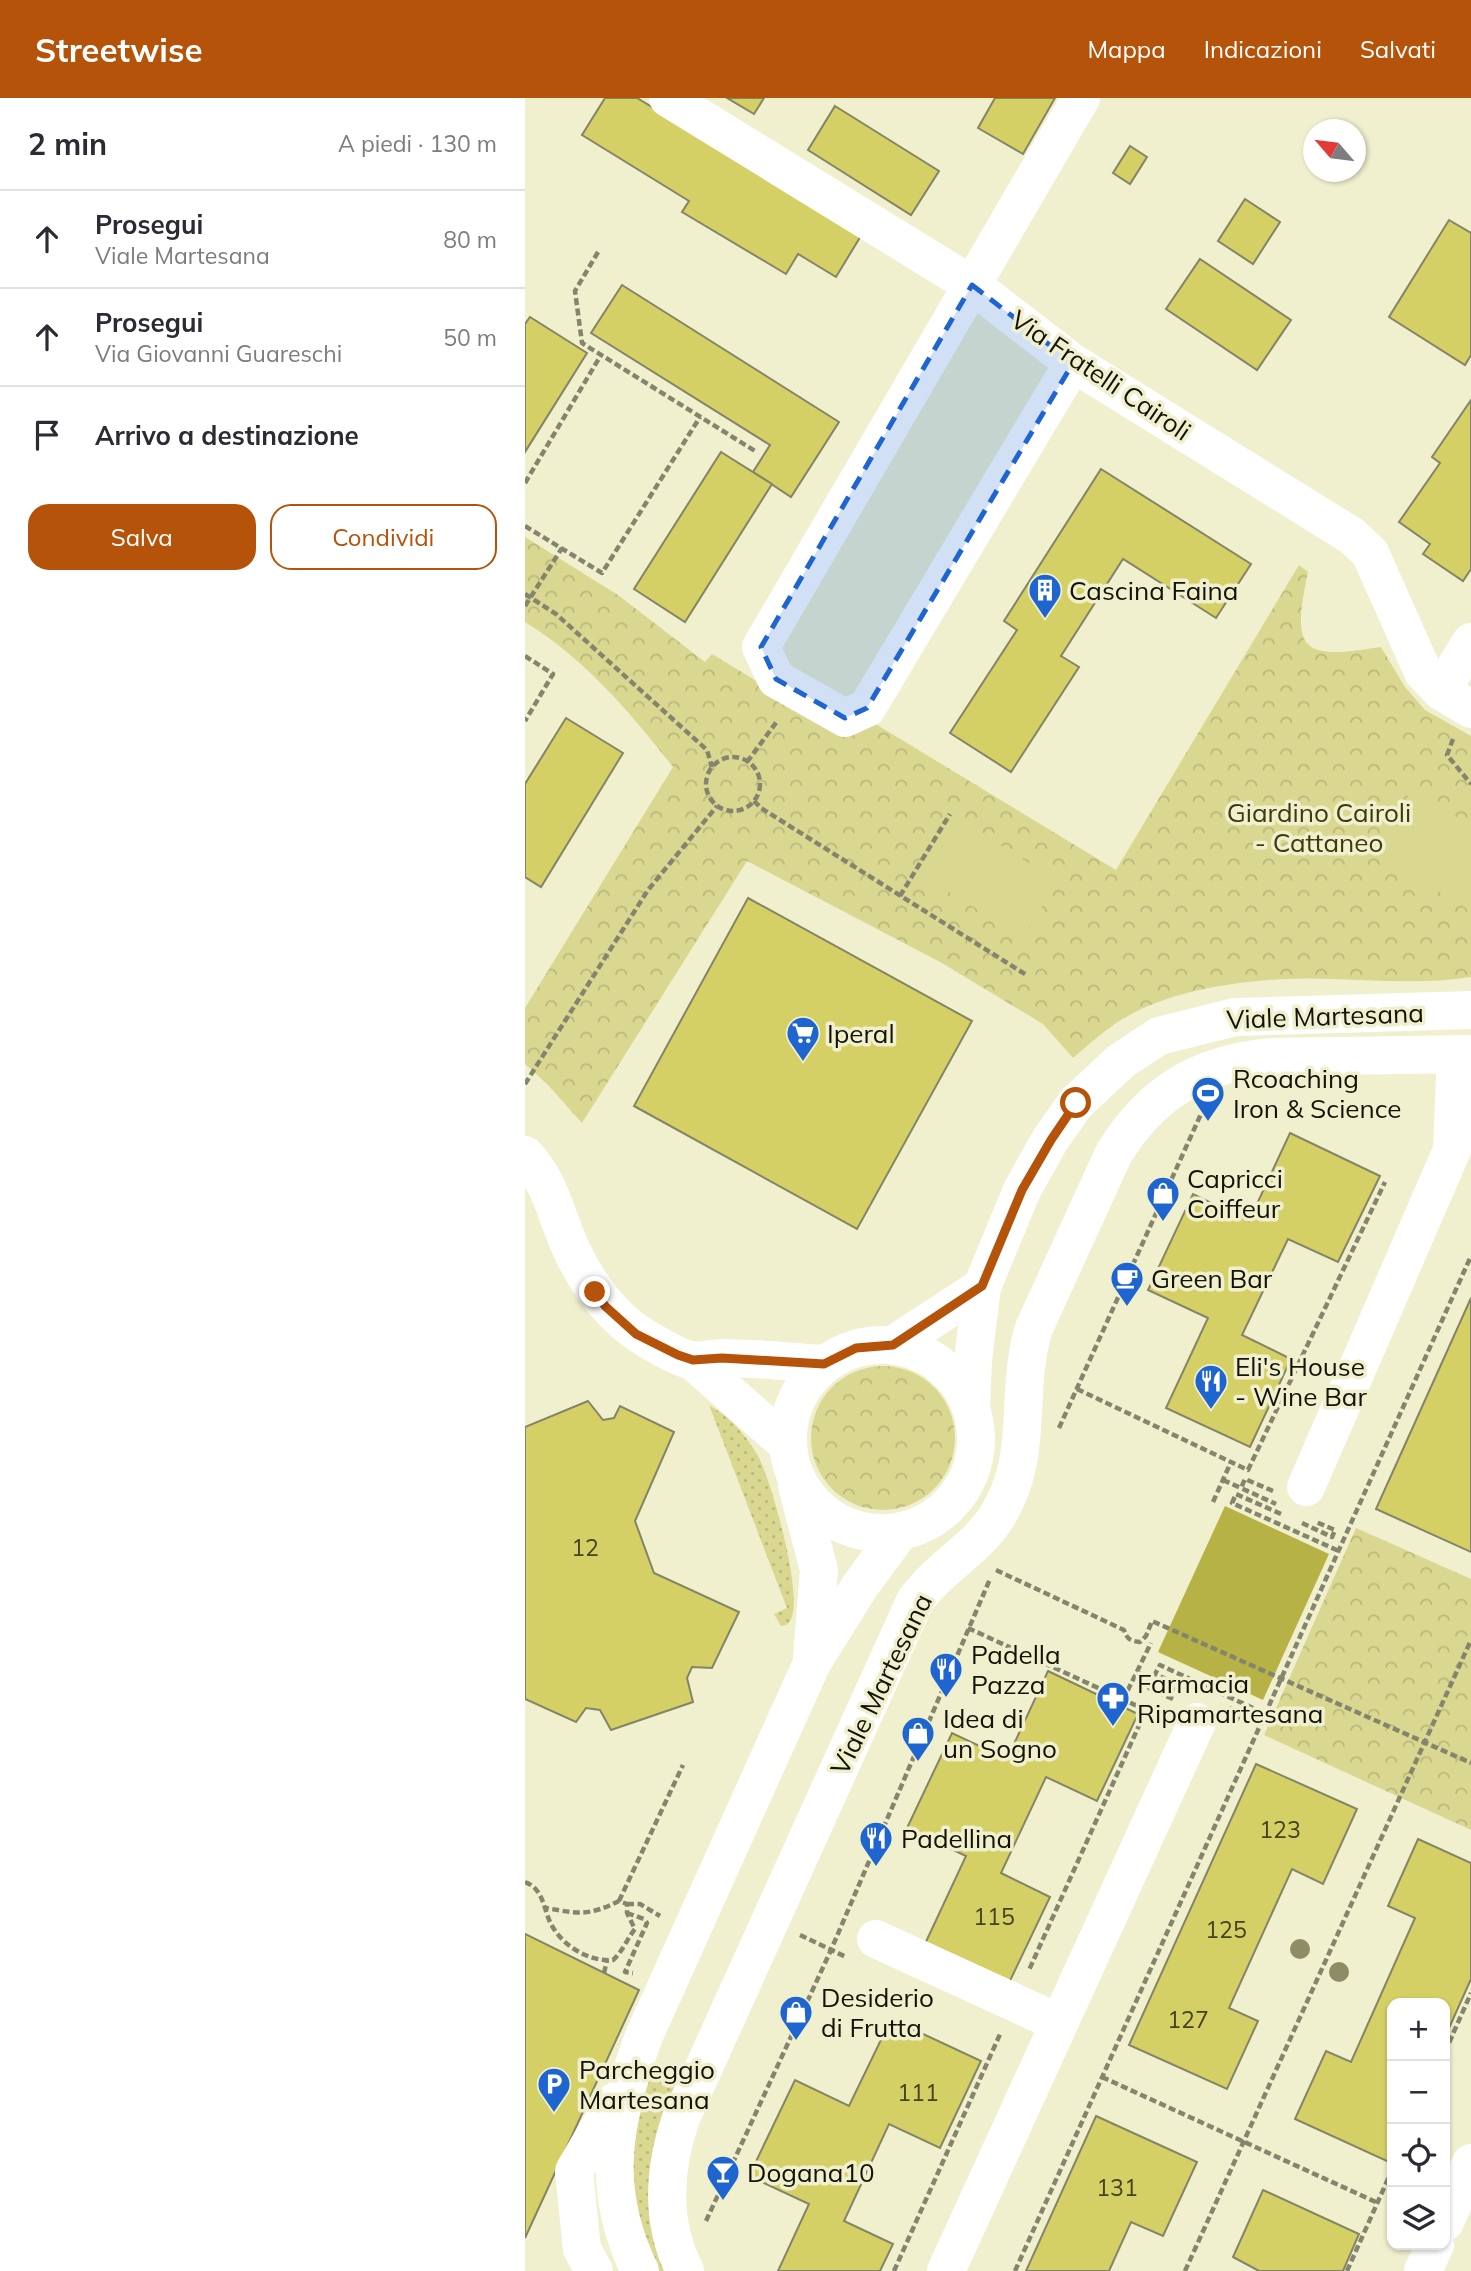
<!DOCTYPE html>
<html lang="it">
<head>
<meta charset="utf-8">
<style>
  :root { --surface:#fff; --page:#f2f2f3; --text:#2b2b33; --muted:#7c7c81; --line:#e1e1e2; --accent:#b45309 }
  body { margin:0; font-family:Mulish,sans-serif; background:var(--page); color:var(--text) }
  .controls { position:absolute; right:21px; bottom:21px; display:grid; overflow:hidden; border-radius:14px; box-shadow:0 2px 5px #0004 }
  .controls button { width:63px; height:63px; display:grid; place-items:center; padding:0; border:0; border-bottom:2px solid var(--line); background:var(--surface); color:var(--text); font:35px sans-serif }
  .compass { position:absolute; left:778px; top:21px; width:63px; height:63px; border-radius:50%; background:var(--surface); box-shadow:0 2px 5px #0004; rotate:298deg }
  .stop { position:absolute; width:21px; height:21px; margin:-16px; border:5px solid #b45309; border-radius:50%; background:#fff }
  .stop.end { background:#b45309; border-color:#fff; box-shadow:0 2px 7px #0008 }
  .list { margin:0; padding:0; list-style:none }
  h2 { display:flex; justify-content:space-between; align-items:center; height:91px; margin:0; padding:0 28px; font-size:30px }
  h2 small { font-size:23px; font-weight:400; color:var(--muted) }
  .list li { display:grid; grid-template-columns:46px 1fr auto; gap:21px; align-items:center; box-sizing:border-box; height:98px; padding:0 28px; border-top:2px solid var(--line) }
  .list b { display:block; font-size:26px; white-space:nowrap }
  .list p { margin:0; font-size:23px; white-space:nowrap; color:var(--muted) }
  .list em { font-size:23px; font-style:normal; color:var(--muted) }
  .actions { display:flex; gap:14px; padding:21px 28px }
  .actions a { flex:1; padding:16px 0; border:2px solid var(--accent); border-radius:21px; text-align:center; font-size:24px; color:var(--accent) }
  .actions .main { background:var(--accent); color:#fff }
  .icon { flex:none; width:38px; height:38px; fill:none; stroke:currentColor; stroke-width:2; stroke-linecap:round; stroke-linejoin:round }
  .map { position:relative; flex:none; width:946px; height:2173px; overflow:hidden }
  header { display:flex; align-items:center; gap:42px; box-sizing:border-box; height:98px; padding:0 35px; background:var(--accent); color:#fff }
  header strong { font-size:33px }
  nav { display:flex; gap:38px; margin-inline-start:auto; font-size:24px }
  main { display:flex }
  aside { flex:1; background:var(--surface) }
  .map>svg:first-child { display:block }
  .grass { fill:url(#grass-dots) }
  .forest { fill:url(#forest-crowns) }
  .garden { fill:#dad790 }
  .water { fill:#b7b245 }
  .building { fill:#d5d065; stroke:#848466; stroke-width:2 }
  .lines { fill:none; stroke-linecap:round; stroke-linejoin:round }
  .path { stroke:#85856e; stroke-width:4.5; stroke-dasharray:7 3.5; stroke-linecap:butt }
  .minor { stroke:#fff; stroke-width:38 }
  .tree { fill:#8e8c64 }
  .route { stroke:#b45309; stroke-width:9 }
  .marked { fill:#1e65d0; fill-opacity:0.2; stroke:#1e65d0; stroke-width:5; stroke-dasharray:14 9; stroke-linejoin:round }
  .labels { text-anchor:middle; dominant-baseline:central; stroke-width:7; stroke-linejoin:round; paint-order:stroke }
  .number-label { font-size:23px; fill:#44421f }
  .street-label { font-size:26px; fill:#141308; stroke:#f0f0cf }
  .poi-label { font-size:26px; fill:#141308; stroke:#f0f0cf; text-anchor:start }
  .park-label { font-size:26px; fill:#3d3a0c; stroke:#f0f0cf }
</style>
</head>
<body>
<header>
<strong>Streetwise</strong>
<nav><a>Mappa</a><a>Indicazioni</a><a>Salvati</a></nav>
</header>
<main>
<aside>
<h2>2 min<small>A piedi · 130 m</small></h2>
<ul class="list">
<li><svg class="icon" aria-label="ahead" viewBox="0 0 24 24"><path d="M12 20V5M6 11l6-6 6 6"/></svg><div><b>Prosegui</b><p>Viale Martesana</p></div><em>80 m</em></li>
<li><svg class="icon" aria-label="ahead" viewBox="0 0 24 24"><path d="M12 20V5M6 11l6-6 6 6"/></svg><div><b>Prosegui</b><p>Via Giovanni Guareschi</p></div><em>50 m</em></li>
<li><svg class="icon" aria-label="arrive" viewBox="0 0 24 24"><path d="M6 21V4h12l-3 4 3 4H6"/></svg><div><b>Arrivo a destinazione</b></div></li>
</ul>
<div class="actions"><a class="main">Salva</a><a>Condividi</a></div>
</aside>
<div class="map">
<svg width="946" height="2173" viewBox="0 0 946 2173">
  <defs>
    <pattern id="grass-dots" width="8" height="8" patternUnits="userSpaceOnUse" patternTransform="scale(1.75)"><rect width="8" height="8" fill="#dad790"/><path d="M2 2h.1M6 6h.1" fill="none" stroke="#bab87b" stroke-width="1.8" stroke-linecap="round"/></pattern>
    <pattern id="forest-crowns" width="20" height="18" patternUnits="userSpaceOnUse" patternTransform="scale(1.75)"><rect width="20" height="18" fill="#dad790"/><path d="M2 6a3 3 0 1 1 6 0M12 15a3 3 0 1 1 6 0" fill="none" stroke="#bab87b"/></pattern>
  </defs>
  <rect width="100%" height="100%" fill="#f0f0cf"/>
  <g class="grass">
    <path d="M184,1307C206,1320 219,1335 232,1356C246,1380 280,1501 265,1523C263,1527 260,1527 256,1528L249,1516L262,1510Z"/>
    <polygon points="125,1972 169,1993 156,2020 160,2173 115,2173 93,2112"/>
  </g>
  <g class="forest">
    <path d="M0,439L93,497L180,564L187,556L319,636L349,625L591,772L774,467L783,474C766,554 776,562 856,549L880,589L900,612L946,638V879C884,889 821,878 759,881C706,884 646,893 599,920C581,931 564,946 548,960L518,926L417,865L222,763L57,1025L23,987L0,966V910L148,669C105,614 60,561 0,524Z"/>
    <circle cx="358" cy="1340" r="72"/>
    <polygon points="831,1430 946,1481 946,1732 739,1637"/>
  </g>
  <g class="garden">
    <polygon points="887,692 946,728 946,813 849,754"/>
    <polygon points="425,716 533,783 498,839 390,773"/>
  </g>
  <polygon class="water" points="700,1408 804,1456 738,1602 633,1554"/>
  <g class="building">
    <polygon points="80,0 112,0 337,136 311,179 273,156 261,176 157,114 164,103 57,37"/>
    <polygon points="202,0 239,0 229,16"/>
    <polygon points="470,0 530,0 498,56 453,30"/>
    <polygon points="310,8 414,73 386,117 283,52"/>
    <polygon points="605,48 622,59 605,86 588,75"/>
    <polygon points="720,101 755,124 728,166 693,143"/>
    <polygon points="924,122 946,135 946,257 940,267 864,219"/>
    <polygon points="675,161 766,222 732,272 641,211"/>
    <polygon points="97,187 314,324 266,399 228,374 245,347 66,235"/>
    <polygon points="5,219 62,255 0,354 0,226"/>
    <polygon points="946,302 946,471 938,483 898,456 905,446 874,424 915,365 907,359"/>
    <polygon points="196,354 247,386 160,524 109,491"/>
    <polygon points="576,371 726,466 691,520 598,461 536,558 554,569 486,674 425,635 492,532 479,523"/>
    <polygon points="41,620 98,655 16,789 0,779 0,686"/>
    <polygon points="223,800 447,923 332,1131 109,1008"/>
    <polygon points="765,1035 855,1078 813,1164 763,1141 717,1237 766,1261 725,1349 641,1310 683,1220 623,1192 668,1096 724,1123"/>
    <polygon points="946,1200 946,1454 851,1411"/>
    <polygon points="63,1303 78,1322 89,1320 95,1308 149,1334 110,1423 129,1475 214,1514 187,1570 167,1569 162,1580 168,1604 86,1632 75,1612 61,1610 51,1624 0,1601 0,1329"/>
    <polygon points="523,1573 613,1616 572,1703 521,1679 476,1775 525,1799 483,1887 399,1848 441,1758 382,1730 427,1635 482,1661"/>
    <polygon points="731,1666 832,1711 798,1786 767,1771 704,1910 733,1923 702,1991 604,1947"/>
    <polygon points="893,1741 946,1765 946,1881 920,1939 920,1905 867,1905 867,2057 864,2064 770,2021 801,1953 826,1964 890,1820 863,1808"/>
    <polygon points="0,1836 114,1892 0,2140"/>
    <polygon points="366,1921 456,1963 415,2050 364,2026 319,2123 368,2146 355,2173 253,2173 284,2106 224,2078 270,1982 324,2008"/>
    <polygon points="571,2018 672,2064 638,2138 606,2124 584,2173 501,2173"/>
    <polygon points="738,2092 834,2136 818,2173 734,2173 708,2159"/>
  </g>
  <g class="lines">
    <g class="path">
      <polyline points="73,154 50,193 57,245 230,353"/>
      <polyline points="0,385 76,257"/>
      <polyline points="0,428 77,475 175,319"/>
      <polyline points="0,496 31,516 182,652 187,669"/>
      <polyline points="0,508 37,450"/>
      <polyline points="0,558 28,576 0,623"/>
      <polyline points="928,641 922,657 946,686"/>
      <circle cx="208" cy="686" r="27"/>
      <polyline points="222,664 253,622"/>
      <polyline points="229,703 236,710 503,878"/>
      <polyline points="375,798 425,716"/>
      <polyline points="0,986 123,792 192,708"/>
      <polyline points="552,1291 723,1372 860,1084"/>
      <polyline points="534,1330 676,1016"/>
      <polyline points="698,1382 716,1390"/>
      <polyline points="748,1393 720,1381 716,1390 751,1406"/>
      <polyline points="688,1404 706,1364"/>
      <polyline points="756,1416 711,1396 707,1405 814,1453"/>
      <polyline points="777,1425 807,1439 810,1432 791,1424"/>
      <path d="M471,1472L599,1532C602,1541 605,1543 615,1544L621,1538L627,1523L946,1665"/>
      <polyline points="443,1530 621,1612 504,1872"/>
      <polyline points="612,1574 628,1582"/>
      <polyline points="661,1590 630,1576 635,1567 682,1589"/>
      <polyline points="693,1594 741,1616"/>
      <polyline points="648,1601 624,1590 628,1582 654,1594"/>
      <polyline points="598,1602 626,1545"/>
      <polyline points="704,1610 727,1621 724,1626 707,1618"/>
      <path d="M0,1784C18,1791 18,1808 25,1824C36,1847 63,1864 88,1862C98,1853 102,1841 110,1831L102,1815V1806L94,1803C64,1818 54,1816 21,1810"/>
      <polyline points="94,1803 158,1667"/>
      <polyline points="102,1806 115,1806 135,1818"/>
      <polyline points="102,1815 119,1821 122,1825 100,1874 108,1875"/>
      <polyline points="275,1837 321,1859"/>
      <polyline points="79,1875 82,1862"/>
      <polyline points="920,1954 946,1895"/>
      <polyline points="577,1979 853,2105"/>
      <polyline points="181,2123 306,1852 465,1481"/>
      <polyline points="369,2173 476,1934"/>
      <polyline points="490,2173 946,1158"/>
      <polyline points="660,2173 946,1542"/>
      <polyline points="822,2173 867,2072"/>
    </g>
    <g class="minor">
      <polyline points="143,0 447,187 548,265 827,438 845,455 898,574 916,593 946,611"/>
      <polyline points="548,265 342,610 320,620 251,581 236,549 556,0"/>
      <polyline points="916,593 946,544"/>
      <path d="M0,1057C27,1086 31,1119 47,1153C67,1195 94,1228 136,1249C145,1254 155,1260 166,1262C176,1264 187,1260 198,1260C231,1260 266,1264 299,1266"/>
      <polyline points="368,1247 457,1189"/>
      <circle cx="357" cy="1341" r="94"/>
      <polyline points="168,1263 263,1347"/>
      <polyline points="446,1309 448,1262 457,1189 497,1092 525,1042 551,1005 596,963 634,938 710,919 946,912"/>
      <polyline points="272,1388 294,1472 287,1559"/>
      <polyline points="781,1389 927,1052 931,957"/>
      <polyline points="351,1841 534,1925"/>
      <polyline points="920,2124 946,2065"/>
      <polyline points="69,2173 57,2151 49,2073 89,2004"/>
      <path d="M115,2173C74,2090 88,2021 119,1938L287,1565L335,1488L374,1435"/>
      <path d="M160,2173C135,2124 139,2070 156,2020L390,1503C412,1472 447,1454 469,1423C512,1359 488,1298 509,1230L589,1055C627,994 674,966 746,959L946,956"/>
      <polyline points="421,2173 672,1624"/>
      <polyline points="898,2173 910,2147"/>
    </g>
  </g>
  <g class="tree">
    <circle cx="775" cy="1851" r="10"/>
    <circle cx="814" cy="1874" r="10"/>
  </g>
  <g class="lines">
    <polyline class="route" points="70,1194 80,1208 111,1236 153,1257 168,1262 197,1260 299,1266 331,1250 368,1247 457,1188 497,1092 526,1042 551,1005"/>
  </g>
  <path class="marked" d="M447,187L548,265L342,610L320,620L251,581L236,549Z"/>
  <defs>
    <symbol id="building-pin" viewBox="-11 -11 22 30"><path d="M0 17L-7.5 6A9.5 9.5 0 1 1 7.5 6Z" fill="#1e65d0" stroke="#f0f0cf"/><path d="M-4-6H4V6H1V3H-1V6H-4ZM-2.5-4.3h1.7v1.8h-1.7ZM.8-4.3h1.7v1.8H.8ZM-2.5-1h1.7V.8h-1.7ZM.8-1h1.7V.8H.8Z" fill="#fff"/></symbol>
    <symbol id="supermarket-pin" viewBox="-11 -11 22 30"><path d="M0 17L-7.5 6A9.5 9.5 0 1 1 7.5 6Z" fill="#1e65d0" stroke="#f0f0cf"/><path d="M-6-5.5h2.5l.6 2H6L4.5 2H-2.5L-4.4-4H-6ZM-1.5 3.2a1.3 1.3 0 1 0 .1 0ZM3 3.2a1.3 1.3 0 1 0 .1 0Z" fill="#fff"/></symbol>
    <symbol id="stadium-pin" viewBox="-11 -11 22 30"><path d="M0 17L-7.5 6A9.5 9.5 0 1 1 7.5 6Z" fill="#1e65d0" stroke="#f0f0cf"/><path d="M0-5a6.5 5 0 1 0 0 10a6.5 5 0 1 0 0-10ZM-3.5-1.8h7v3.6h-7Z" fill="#fff"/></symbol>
    <symbol id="shop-pin" viewBox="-11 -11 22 30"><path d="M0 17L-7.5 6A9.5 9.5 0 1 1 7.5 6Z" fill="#1e65d0" stroke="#f0f0cf"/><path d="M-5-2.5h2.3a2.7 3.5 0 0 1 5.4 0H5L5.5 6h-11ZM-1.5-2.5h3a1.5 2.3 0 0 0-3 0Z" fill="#fff"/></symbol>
    <symbol id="cafe-pin" viewBox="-11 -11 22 30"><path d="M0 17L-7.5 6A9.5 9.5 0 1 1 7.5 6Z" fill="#1e65d0" stroke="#f0f0cf"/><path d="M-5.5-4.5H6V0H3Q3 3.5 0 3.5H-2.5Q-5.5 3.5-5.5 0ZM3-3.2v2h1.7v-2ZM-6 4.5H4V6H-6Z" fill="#fff"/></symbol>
    <symbol id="restaurant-pin" viewBox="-11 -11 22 30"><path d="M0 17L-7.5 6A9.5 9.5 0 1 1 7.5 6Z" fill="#1e65d0" stroke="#f0f0cf"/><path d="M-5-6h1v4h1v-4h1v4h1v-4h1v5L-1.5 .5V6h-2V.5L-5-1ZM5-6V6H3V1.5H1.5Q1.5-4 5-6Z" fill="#fff"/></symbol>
    <symbol id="pharmacy-pin" viewBox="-11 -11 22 30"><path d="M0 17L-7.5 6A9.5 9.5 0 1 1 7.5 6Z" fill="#1e65d0" stroke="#f0f0cf"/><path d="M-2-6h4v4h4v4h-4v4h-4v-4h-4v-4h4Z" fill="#fff"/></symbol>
    <symbol id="parking-pin" viewBox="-11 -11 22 30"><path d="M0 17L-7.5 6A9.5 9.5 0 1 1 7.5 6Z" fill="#1e65d0" stroke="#f0f0cf"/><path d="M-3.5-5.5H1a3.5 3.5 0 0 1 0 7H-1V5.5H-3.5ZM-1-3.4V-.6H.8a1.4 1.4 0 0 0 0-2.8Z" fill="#fff"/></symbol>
    <symbol id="bar-pin" viewBox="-11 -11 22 30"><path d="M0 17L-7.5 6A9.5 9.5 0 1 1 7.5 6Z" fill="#1e65d0" stroke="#f0f0cf"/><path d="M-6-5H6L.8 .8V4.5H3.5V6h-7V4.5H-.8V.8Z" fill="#fff"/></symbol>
  </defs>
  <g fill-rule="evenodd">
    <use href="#building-pin" x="501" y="473" width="38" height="52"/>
    <use href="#supermarket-pin" x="259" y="916" width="38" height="52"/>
    <use href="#stadium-pin" x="664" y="976" width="38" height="52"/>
    <use href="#shop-pin" x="619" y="1076" width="38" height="52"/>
    <use href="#cafe-pin" x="583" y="1161" width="38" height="52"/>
    <use href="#restaurant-pin" x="667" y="1264" width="38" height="52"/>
    <use href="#restaurant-pin" x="402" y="1552" width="38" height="52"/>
    <use href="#pharmacy-pin" x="569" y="1581" width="38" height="52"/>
    <use href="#shop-pin" x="374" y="1616" width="38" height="52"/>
    <use href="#restaurant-pin" x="332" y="1721" width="38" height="52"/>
    <use href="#shop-pin" x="252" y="1895" width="38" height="52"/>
    <use href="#parking-pin" x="10" y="1967" width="38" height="52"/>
    <use href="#bar-pin" x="179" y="2055" width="38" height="52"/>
  </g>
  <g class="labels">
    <g class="number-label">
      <text x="60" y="1449">12</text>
      <text x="755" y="1731">123</text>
      <text x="469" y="1818">115</text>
      <text x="701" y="1831">125</text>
      <text x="663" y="1921">127</text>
      <text x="393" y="1994">111</text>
      <text x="592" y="2089">131</text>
    </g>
    <g class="street-label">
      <text transform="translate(576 277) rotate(34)">Via Fratelli Cairoli</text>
      <text transform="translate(800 918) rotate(-2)">Viale Martesana</text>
      <text transform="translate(356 1586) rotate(-64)">Viale Martesana</text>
    </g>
    <g class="poi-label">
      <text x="544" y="492">Cascina Faina</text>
      <text x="302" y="935">Iperal</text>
      <text x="708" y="980">Rcoaching<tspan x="708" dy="30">Iron &amp; Science</tspan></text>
      <text x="662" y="1080">Capricci<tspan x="662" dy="30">Coiffeur</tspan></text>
      <text x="626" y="1180">Green Bar</text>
      <text x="710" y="1268">Eli's House<tspan x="710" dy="30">- Wine Bar</tspan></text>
      <text x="446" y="1556">Padella<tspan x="446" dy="30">Pazza</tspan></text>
      <text x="612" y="1585">Farmacia<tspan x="612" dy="30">Ripamartesana</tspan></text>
      <text x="418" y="1620">Idea di<tspan x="418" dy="30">un Sogno</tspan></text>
      <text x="376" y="1740">Padellina</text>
      <text x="296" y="1899">Desiderio<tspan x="296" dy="30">di Frutta</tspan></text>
      <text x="54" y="1971">Parcheggio<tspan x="54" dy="30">Martesana</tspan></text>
      <text x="222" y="2074">Dogana10</text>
    </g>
    <g class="park-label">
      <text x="794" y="714">Giardino Cairoli<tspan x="794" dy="30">- Cattaneo</tspan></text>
    </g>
  </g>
</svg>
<div class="controls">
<button>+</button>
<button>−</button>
<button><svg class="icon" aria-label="locate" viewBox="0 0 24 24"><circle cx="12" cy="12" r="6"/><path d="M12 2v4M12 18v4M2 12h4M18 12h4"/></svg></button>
<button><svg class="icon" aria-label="layers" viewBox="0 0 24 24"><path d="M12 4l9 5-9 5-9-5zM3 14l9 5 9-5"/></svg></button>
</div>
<svg class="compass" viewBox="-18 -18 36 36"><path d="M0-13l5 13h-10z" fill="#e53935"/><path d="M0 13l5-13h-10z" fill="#7c7c81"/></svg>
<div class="stop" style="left:551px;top:1005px"></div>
<div class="stop end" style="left:70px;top:1194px"></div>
</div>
</main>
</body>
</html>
